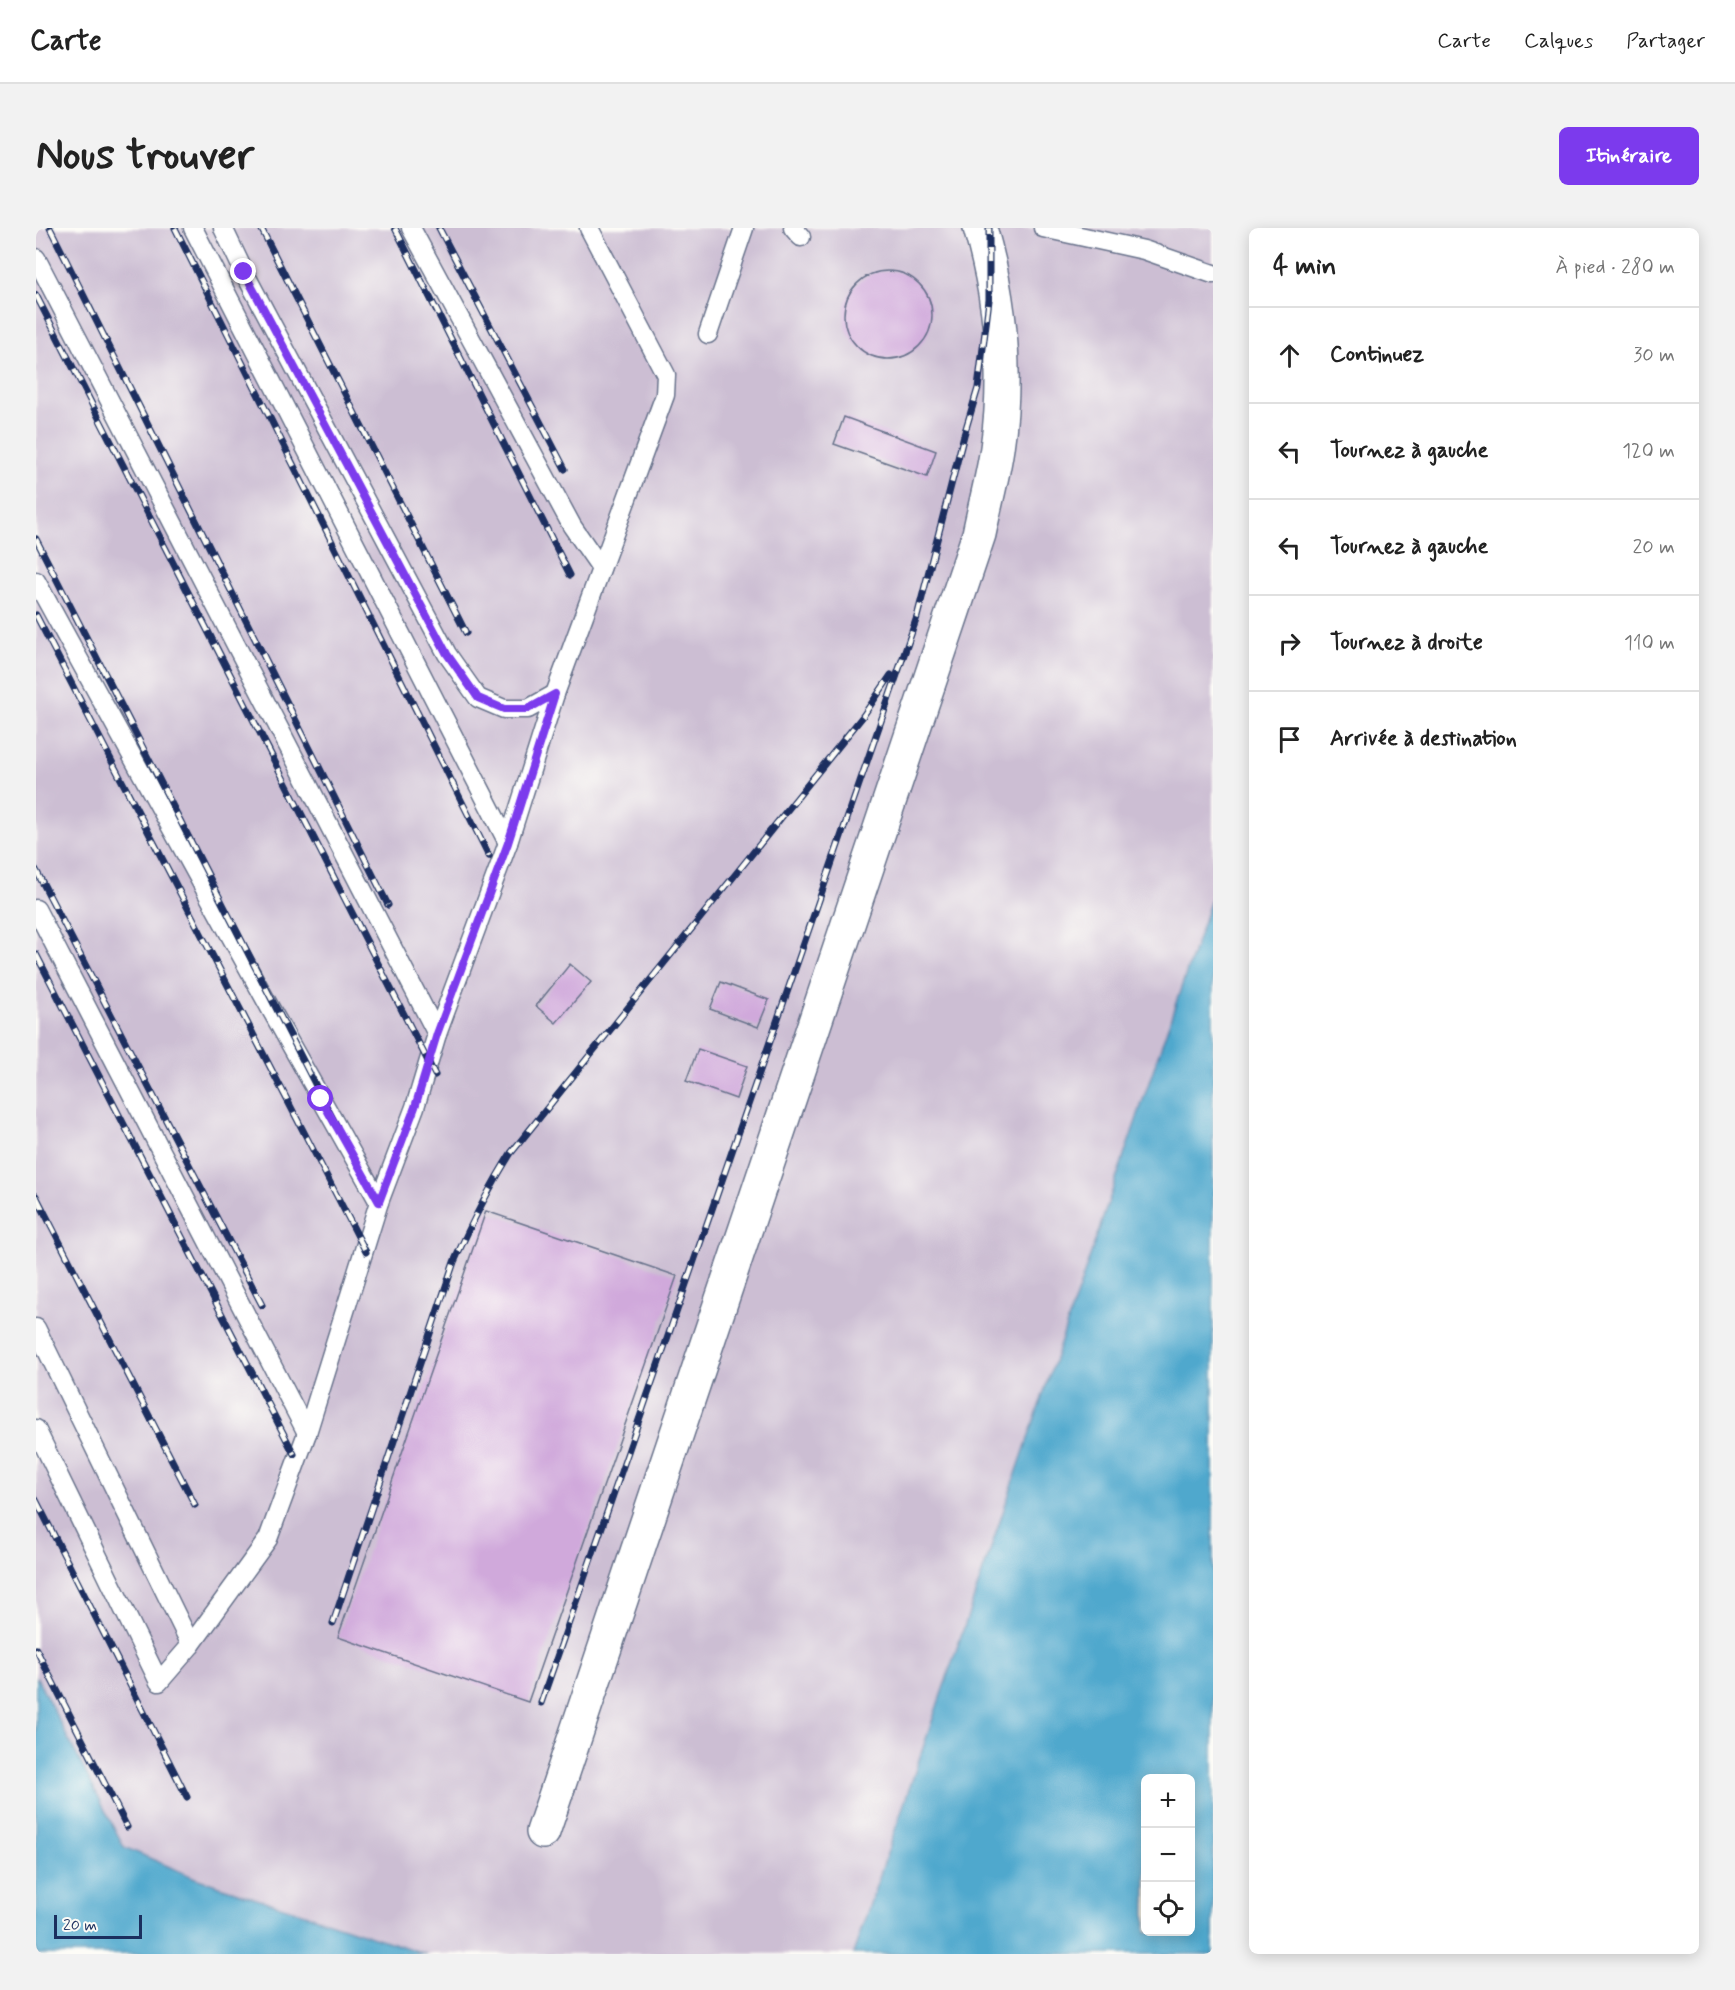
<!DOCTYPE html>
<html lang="fr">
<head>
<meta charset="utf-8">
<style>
  :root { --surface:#fff; --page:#f2f2f2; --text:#222; --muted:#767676; --line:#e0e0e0; --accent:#7c3aed }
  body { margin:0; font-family:Mynerve,sans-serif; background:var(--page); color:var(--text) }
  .controls { position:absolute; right:18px; bottom:18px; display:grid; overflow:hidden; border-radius:9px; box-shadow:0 3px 15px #0003 }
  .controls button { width:54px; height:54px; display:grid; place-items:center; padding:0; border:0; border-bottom:2px solid var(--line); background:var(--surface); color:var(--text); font:30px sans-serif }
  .scale { position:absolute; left:18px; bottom:15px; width:88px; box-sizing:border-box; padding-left:6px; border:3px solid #1b2f5e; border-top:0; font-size:16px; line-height:21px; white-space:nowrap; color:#1b2f5e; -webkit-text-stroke:4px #fdfcf7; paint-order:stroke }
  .stop { position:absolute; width:18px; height:18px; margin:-14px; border:4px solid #7c3aed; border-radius:50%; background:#fff }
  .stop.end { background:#7c3aed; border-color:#fff; box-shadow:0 2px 6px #0008 }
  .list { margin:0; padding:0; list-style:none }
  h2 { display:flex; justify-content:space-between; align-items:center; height:78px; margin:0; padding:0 24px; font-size:26px }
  h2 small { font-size:20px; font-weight:400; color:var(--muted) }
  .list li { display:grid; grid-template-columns:39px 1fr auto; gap:18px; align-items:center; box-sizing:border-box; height:96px; padding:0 24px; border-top:2px solid var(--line) }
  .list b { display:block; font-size:22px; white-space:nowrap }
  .list em { font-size:20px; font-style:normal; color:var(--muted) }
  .icon { flex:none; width:33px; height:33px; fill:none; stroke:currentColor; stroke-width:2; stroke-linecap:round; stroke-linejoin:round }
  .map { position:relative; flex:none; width:1177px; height:1726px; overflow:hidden; border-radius:9px }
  header { display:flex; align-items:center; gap:36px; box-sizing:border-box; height:84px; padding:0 30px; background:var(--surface); border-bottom:2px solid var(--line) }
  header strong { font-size:28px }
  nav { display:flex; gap:33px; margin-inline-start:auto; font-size:21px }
  .intro { display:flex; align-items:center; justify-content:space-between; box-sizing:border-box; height:144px; padding:0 36px }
  h1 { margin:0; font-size:42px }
  .button { padding:15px 27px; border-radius:9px; background:var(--accent); color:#fff; font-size:21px; font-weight:700 }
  main { display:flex; gap:36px; padding:0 36px }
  aside { flex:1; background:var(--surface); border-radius:9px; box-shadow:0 3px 15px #0003 }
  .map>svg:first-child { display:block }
  .industrial { fill:#ccbed3; fill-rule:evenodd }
  .water { fill:#50a8cd; stroke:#366c96; stroke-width:1.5; fill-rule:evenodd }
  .building { fill:#d0a9db }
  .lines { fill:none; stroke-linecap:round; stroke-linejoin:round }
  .lane-casing { stroke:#68728b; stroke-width:21 }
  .street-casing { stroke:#68728b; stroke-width:36 }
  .lane { stroke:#fff; stroke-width:18 }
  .street { stroke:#fff; stroke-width:33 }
  .rail-casing { stroke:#1b2f5e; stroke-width:7 }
  .rail { stroke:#fdfcf7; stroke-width:4.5; stroke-dasharray:14; stroke-linecap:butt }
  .route { stroke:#7c3aed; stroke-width:8 }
</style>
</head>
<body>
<header>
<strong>Carte</strong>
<nav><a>Carte</a><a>Calques</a><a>Partager</a></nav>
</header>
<div class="intro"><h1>Nous trouver</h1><a class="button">Itinéraire</a></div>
<main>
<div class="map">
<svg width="1177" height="1726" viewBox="0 0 1177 1726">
  <rect width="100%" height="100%" fill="#fdfcf7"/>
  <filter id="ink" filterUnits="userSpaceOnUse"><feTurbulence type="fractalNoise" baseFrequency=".0167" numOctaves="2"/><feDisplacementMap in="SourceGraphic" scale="12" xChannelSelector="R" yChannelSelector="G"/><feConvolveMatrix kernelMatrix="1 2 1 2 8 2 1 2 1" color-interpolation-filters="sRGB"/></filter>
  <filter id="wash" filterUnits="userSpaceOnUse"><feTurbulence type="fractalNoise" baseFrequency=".008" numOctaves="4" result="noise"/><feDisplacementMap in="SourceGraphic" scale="24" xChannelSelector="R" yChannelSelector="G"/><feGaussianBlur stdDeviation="1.35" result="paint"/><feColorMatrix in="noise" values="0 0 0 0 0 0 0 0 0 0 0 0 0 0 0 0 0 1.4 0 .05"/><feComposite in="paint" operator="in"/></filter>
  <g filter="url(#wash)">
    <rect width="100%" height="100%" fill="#f7efde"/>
    <path class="industrial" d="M0,0H1177V1726H0ZM1110,1550H1154V1704H1110Z"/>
    <g class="water">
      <path d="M1177,666V1726H817ZM1154,1550V1704H1110V1550Z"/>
      <polygon points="0,1448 88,1619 159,1650 390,1726 0,1726"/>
    </g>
    <g id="blocks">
      <g class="building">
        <circle cx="852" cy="87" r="44"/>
        <polygon points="808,189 900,223 891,249 798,216"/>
        <polygon points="534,736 555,754 520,795 500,778"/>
        <polygon points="685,754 733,772 722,799 674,781"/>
        <polygon points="662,821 711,838 700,871 650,853"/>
        <polygon points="450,983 641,1048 492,1474 302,1409"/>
      </g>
    </g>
  </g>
  <g filter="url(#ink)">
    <use href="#blocks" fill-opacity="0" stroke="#68728b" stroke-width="1.5"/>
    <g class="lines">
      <defs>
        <g id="lane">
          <polyline points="157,0 472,615"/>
          <polyline points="187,0 208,44 411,426 442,470 468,481 492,481 519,466"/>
          <polyline points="375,0 536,298 565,340"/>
          <polyline points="757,0 765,9"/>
          <polyline points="1007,0 1108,22 1177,46"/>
          <polyline points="0,30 401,806"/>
          <polyline points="672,106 708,0"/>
          <polyline points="0,353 233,778 343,974"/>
          <polyline points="0,681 271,1205"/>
          <polyline points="0,1100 155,1417"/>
          <polyline points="0,1201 123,1454 155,1417 232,1311 271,1205 343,974 379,879 401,806 472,615 519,466 629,167 630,147 553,0"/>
        </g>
        <path id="street" d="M507,1604L943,306C949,277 957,248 961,220C972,145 965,72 944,0"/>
      </defs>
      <use href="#lane" class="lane-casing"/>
      <use href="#street" class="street-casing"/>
      <use href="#lane" class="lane"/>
      <use href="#street" class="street"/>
      <defs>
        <g id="rail">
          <polyline points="14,0 352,677"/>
          <polyline points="139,0 453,628"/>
          <polyline points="225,0 430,405"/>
          <polyline points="359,0 534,347"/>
          <polyline points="403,0 529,241"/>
          <polyline points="0,67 399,847"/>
          <polyline points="0,311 300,897"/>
          <polyline points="0,387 330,1024"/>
          <polyline points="0,642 226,1077"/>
          <polyline points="0,726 258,1226"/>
          <polyline points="0,968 159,1277"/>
          <polyline points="0,1272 151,1569"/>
          <path d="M297,1395L418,1034C435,996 453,960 475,925L827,488L855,447"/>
          <polyline points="0,1421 91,1599"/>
          <polyline points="505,1475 881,389 928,207 942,160 953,72 953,0"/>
        </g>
      </defs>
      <use href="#rail" class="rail-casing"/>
      <use href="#rail" class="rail"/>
    </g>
  </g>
  <g class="lines" filter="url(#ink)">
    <polyline class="route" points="208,44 411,426 442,470 468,481 492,481 519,466 472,615 401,806 379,879 343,974 285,871"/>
  </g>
</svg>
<div class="controls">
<button>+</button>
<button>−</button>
<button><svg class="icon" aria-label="locate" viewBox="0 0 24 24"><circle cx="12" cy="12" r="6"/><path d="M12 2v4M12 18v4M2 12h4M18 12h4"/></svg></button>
</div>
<div class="scale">20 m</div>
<div class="stop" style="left:285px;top:871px"></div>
<div class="stop end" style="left:208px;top:44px"></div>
</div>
<aside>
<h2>4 min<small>À pied · 280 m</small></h2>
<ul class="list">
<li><svg class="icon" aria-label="ahead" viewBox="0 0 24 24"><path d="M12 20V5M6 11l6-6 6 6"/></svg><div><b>Continuez</b></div><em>30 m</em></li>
<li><svg class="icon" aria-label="left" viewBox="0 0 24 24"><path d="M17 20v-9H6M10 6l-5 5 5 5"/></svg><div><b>Tournez à gauche</b></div><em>120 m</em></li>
<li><svg class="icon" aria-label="left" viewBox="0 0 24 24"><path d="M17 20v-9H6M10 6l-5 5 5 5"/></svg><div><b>Tournez à gauche</b></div><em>20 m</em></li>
<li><svg class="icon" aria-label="right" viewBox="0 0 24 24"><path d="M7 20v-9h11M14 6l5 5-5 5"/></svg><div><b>Tournez à droite</b></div><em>110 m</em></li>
<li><svg class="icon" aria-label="arrive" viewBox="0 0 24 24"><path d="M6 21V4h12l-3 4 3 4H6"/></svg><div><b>Arrivée à destination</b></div></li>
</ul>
</aside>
</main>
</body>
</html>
